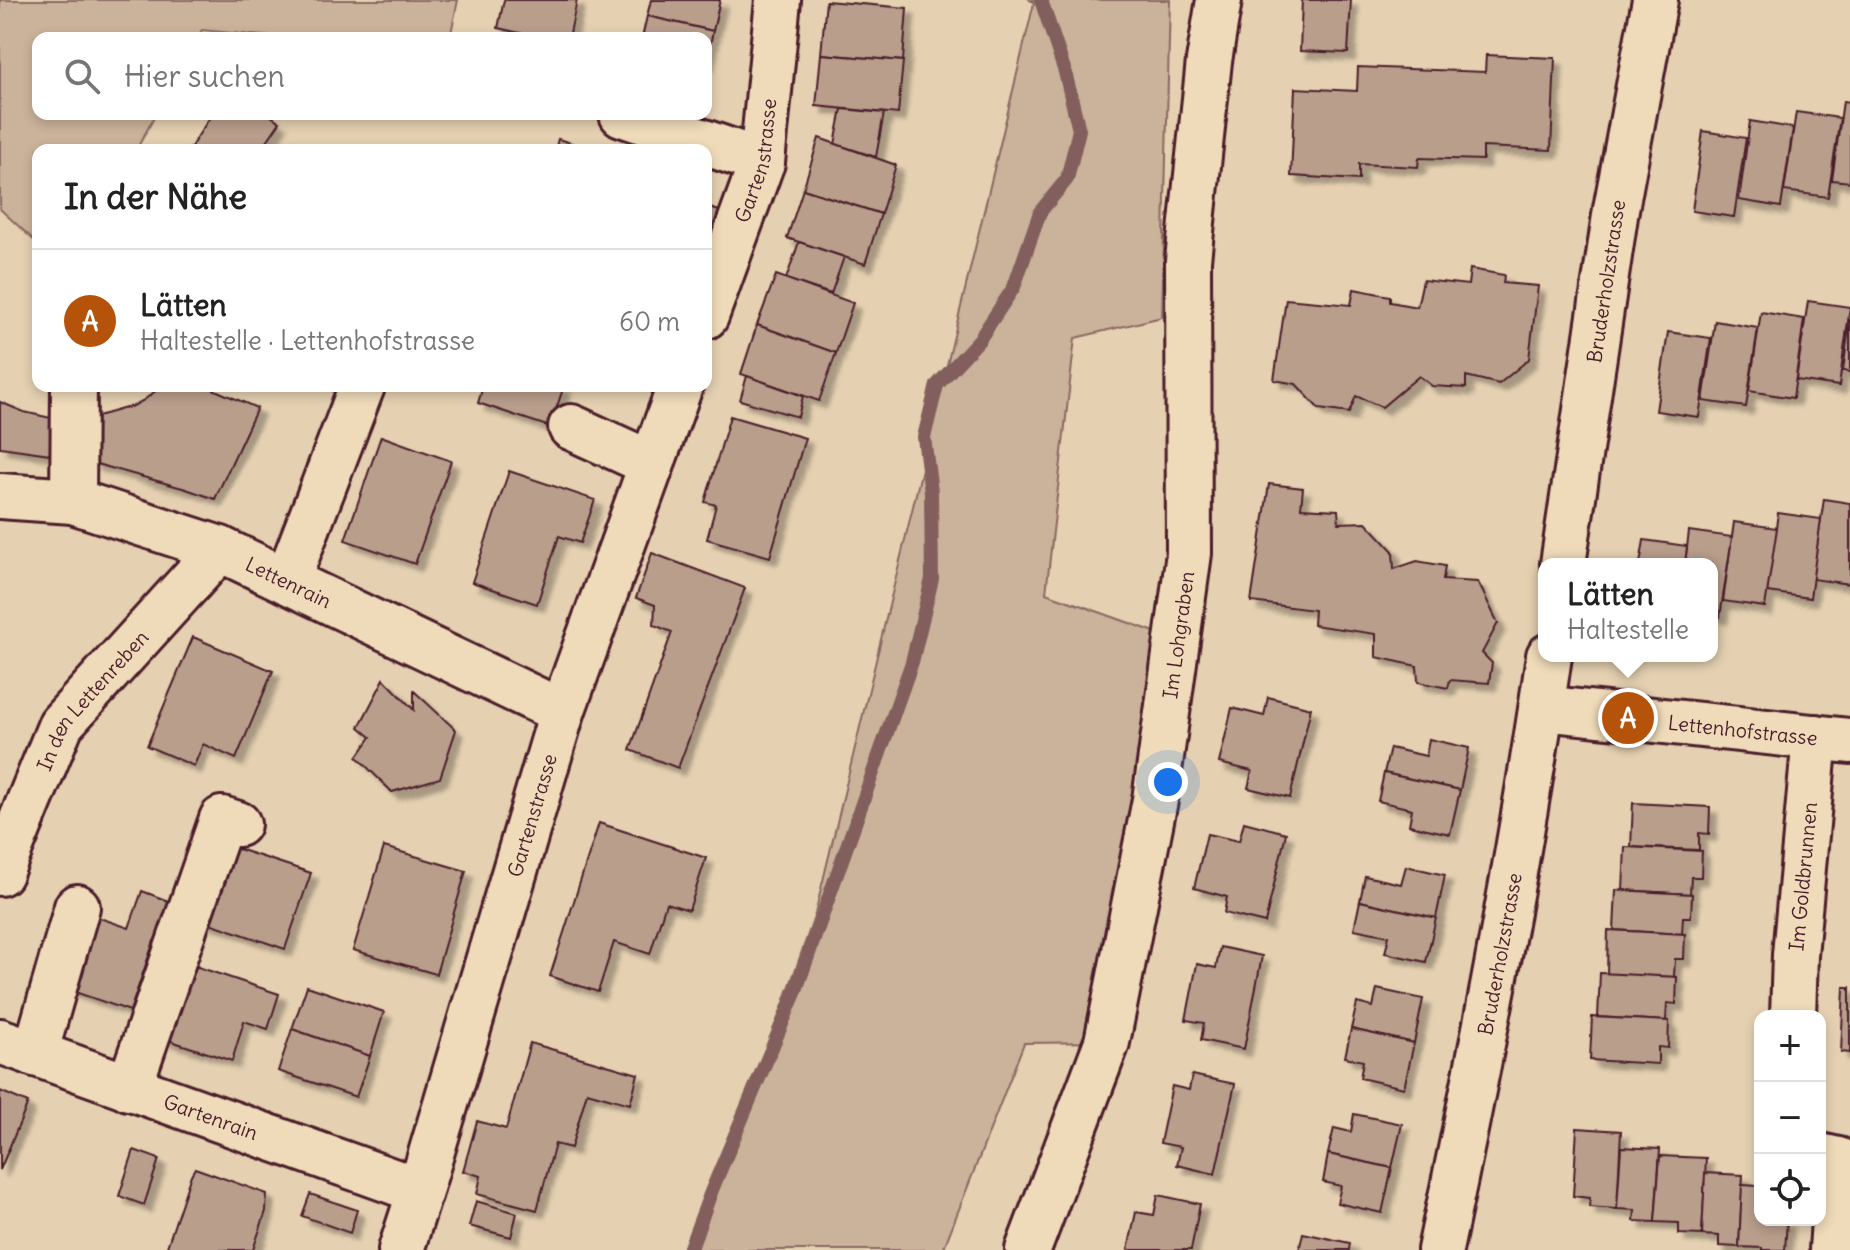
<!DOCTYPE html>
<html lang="de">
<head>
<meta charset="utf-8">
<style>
  :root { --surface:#fff; --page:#f2f2f2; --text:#222; --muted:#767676; --line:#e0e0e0; --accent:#b45309 }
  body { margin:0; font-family:Delius,sans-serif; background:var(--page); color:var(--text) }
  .controls { position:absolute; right:24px; bottom:24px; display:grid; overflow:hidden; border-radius:16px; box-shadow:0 4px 12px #0003 }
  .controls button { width:72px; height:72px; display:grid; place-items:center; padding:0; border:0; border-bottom:2px solid var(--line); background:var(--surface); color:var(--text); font:40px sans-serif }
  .you { position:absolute; left:1168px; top:782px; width:28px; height:28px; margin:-20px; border:6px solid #fff; border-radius:50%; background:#1a73e8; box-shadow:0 0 0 12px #1a73e833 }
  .badge { display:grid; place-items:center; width:52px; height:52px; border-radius:50%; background:var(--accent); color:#fff; font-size:26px; font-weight:700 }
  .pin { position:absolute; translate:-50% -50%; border:4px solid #fff; box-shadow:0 2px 8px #0006 }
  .popup { position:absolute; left:1538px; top:558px; width:180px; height:104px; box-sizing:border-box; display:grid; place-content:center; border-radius:16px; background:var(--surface); filter:drop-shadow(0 2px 6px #0005); font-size:26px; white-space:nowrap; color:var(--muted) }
  .popup b { font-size:30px; color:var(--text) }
  .popup::after { content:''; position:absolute; left:50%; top:100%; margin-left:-16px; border:16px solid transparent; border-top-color:var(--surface) }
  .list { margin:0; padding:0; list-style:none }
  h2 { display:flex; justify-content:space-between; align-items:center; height:104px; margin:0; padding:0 32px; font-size:34px }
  h2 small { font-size:26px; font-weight:400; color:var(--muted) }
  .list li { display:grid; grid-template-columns:52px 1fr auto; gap:24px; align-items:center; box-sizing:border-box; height:144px; padding:0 32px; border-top:2px solid var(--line) }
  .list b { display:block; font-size:30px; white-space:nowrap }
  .list p { margin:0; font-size:26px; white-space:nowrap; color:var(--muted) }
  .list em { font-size:26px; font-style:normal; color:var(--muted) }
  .icon { flex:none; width:44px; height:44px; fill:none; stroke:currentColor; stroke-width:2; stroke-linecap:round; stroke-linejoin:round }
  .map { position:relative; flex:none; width:1850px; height:1250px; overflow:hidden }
  .search { position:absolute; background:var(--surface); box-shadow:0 4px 12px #0003; left:32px; top:32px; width:680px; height:88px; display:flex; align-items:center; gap:20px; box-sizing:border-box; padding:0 28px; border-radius:16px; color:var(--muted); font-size:30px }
  .panel { position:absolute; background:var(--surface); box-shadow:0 4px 12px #0003; left:32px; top:144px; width:680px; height:248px; border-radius:16px }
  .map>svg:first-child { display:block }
  .green { fill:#cbb29a; stroke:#8a6862; stroke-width:2 }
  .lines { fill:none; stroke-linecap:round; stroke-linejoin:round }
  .stream { stroke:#825f5b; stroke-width:14 }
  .building { fill:#b99e8c; stroke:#4a1f2b; stroke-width:2; filter:url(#shadow) }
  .minor-casing { stroke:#4a1f2b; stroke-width:50 }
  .minor { stroke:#efdbb9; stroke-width:44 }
  .labels { text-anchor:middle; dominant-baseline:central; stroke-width:7; stroke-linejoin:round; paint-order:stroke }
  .street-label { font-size:20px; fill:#4a1f2b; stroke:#efdbb9 }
</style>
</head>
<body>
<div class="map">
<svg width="1850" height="1250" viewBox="0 0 1850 1250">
  <defs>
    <filter id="shadow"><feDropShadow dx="7" dy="7" stdDeviation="2" flood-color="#0004"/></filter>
  </defs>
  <rect width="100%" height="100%" fill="#e5d0b1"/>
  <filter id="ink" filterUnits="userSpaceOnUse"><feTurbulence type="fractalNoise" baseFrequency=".0125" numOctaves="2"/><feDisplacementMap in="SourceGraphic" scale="16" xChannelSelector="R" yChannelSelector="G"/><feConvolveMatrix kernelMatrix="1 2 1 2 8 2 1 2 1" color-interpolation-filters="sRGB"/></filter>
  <g filter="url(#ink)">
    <g class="green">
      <polygon points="0,0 458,0 450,38 283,38 202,30 197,38 38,38 38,114 156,114 136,150 38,150 38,244 0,209"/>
      <polygon points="1030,0 1170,0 1162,317 1075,338 1046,593 1177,640 1107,1042 1024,1043 943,1250 697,1250 815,914 1034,3"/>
    </g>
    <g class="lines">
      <polyline class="stream" points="689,1250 711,1192 795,993 912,662 932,579 931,492 924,437 937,385 979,340 1014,287 1040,212 1067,179 1079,130 1065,72 1041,0"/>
    </g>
    <g class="building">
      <polygon points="504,0 577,0 569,38 542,38 498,28"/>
      <polygon points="651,0 720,0 713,31 647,16"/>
      <polygon points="1302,0 1351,0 1348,53 1300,51"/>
      <polygon points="826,1 907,8 903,61 821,54"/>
      <polygon points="647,16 713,31 706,65 706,38 642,38"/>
      <polygon points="821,54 903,61 898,114 816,106"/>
      <polygon points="1486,55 1555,58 1551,150 1483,147 1483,160 1419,158 1418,167 1359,164 1359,180 1291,176 1295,88 1357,91 1358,67 1485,72"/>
      <polygon points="1843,101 1850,102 1850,182 1832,180"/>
      <polygon points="842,109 884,113 876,157 835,144"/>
      <polygon points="1796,112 1840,118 1828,197 1784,191"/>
      <polygon points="212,114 268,114 280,122 261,150 189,150"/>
      <polygon points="1750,121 1793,128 1781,207 1739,200"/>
      <polygon points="1703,131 1746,138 1734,217 1692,211"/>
      <polygon points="819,138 896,165 881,214 803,189"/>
      <polygon points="558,139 594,150 555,150"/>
      <polygon points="803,189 881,214 865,264 787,238"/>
      <polygon points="706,207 723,212 712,247 706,246"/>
      <polygon points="799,242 844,257 831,294 786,279"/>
      <polygon points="1470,269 1504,275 1503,283 1538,286 1529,359 1499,384 1466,376 1466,388 1432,386 1419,376 1382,407 1356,396 1349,413 1319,409 1296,384 1274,380 1286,299 1351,305 1354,289 1390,296 1390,302 1417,307 1423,280 1468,285"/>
      <polygon points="776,275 853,303 836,353 757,325"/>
      <polygon points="1808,301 1850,307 1839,386 1796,380"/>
      <polygon points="1761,312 1804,319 1793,398 1749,391"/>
      <polygon points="1850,319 1850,372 1843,371"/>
      <polygon points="1715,321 1758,328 1746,407 1703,401"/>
      <polygon points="757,325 836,353 819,401 741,374"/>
      <polygon points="1668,332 1711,338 1699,417 1656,411"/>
      <polygon points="747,376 803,396 798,417 740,400"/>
      <polygon points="162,386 206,386 257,408 215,499 186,489 93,463 98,416 133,406 144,400"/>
      <polygon points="483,386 564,386 550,427 478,403"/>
      <polygon points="0,402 24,412 51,418 50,454 0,447"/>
      <polygon points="730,416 805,438 770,557 707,539 716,505 705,502"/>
      <polygon points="381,436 451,461 415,564 345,540"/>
      <polygon points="509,471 595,500 580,543 559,536 537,604 472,582"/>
      <polygon points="1269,484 1303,488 1301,508 1338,510 1339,523 1366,522 1393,551 1394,569 1417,561 1445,566 1443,580 1478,582 1498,623 1482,653 1492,663 1489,683 1450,680 1448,688 1418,682 1417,666 1376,657 1376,634 1313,625 1314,610 1251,602"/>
      <polygon points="1824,499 1850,503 1850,584 1812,579"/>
      <polygon points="1778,513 1821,519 1810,598 1767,592"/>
      <polygon points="1734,522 1777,528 1765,607 1723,601"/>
      <polygon points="1689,531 1732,537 1720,617 1712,615 1712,564 1685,564"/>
      <polygon points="1644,540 1687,546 1685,564 1640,564"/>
      <polygon points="652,553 745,588 678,768 630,750 672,632 654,625 655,605 636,598"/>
      <polygon points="193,637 273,671 236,759 203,744 194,766 147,746"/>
      <polygon points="384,679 414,710 414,691 456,730 440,778 392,792 357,757 371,737 359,727"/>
      <polygon points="1268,697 1311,708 1290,798 1248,788 1252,771 1219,763 1232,708 1264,716"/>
      <polygon points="1429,739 1469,748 1460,790 1384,773 1390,748 1426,756"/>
      <polygon points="1384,773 1460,790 1450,834 1409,825 1412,809 1378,801"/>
      <polygon points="1633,803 1710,807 1709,834 1699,833 1699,850 1631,847"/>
      <polygon points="1244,822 1286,833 1265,923 1224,913 1227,897 1194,888 1207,834 1239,841"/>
      <polygon points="599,823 706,858 689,910 666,903 650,954 614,942 598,992 550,976"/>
      <polygon points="223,844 311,873 285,949 198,919"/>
      <polygon points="384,847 466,871 436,974 353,950"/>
      <polygon points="1625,847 1702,851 1701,877 1691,877 1690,894 1623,890"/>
      <polygon points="1406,866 1445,875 1436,918 1360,901 1365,876 1401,884"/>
      <polygon points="1616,890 1692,894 1691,917 1683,917 1682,934 1614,930"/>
      <polygon points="142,891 174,903 161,943 154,941 130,1011 66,989 91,915 129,928"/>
      <polygon points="1360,901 1436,918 1426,962 1385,953 1389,936 1354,929"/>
      <polygon points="1608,930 1685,934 1684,959 1675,959 1674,977 1607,974"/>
      <polygon points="1220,947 1262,956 1244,1049 1201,1040 1204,1023 1186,1020 1197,964 1216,968"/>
      <polygon points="186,963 279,994 268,1029 244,1021 232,1061 162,1038"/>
      <polygon points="1600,973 1677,977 1676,1004 1667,1003 1666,1021 1598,1017"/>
      <polygon points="307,986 384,1012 370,1056 292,1029"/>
      <polygon points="1844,987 1850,987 1850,1053 1841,1052"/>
      <polygon points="1377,989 1423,999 1414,1043 1351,1029 1357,1003 1373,1007"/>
      <polygon points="1592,1017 1669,1021 1668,1048 1658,1047 1658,1064 1590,1060"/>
      <polygon points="292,1029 370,1056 356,1097 278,1071"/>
      <polygon points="1351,1029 1414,1043 1404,1088 1360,1078 1363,1061 1345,1057"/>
      <polygon points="530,1043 638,1074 630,1104 587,1092 571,1148 555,1144 537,1210 477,1194 481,1176 463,1171 477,1121 506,1129"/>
      <polygon points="1192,1075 1235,1084 1215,1174 1177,1165 1181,1147 1160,1143 1172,1086 1189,1090"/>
      <polygon points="0,1091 28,1103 0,1170"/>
      <polygon points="1354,1114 1402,1124 1392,1168 1328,1154 1334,1128 1351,1132"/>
      <polygon points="1577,1128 1621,1131 1617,1209 1589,1207 1590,1198 1573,1196"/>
      <polygon points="1621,1147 1660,1149 1655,1222 1634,1221 1635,1210 1617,1209"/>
      <polygon points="134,1150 159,1159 144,1205 119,1196"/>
      <polygon points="1328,1154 1392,1168 1382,1213 1337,1203 1341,1186 1323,1182"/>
      <polygon points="1660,1156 1706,1158 1702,1235 1679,1234 1679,1223 1655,1222"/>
      <polygon points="195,1168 267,1194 266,1211 253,1250 166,1250 191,1175"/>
      <polygon points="1705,1173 1743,1175 1739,1247 1719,1246 1719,1236 1702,1235"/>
      <polygon points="1742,1185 1760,1186 1760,1220 1787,1220 1785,1250 1762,1250 1762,1248 1739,1247"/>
      <polygon points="310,1194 357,1210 350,1233 302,1216"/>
      <polygon points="1158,1195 1200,1204 1191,1250 1128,1250 1136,1212 1154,1215"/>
      <polygon points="476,1201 517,1213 511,1237 469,1226"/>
      <polygon points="1303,1233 1350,1243 1349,1250 1299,1250"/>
    </g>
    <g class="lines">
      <defs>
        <g id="minor">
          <polyline points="622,114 762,162"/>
          <path id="s1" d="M706,316L762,162L778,0"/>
          <polyline points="571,427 652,464"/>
          <path id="s2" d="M0,496L73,501L220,549L562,712"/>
          <polyline points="73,501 74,386"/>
          <path id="s3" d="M1563,564L1616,209L1655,0"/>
          <polyline points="287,581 362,386"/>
          <path id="s4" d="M1542,708L1850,741"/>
          <path id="s5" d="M0,873L61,724L220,549"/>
          <path id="s6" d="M1793,1016L1795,955L1815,737"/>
          <path id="s7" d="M0,1041L420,1191"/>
          <polyline points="35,1054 77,907"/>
          <polyline points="129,1088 222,819 238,824"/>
          <polyline points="1820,1156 1838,1160 1832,1250"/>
          <path id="s8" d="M401,1250L420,1191L562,712L680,386"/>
          <path id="s9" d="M1028,1250L1107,1042L1155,800L1189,553L1188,260L1209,61L1219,0"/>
          <path id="s10" d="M1440,1250C1482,1053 1520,855 1549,656"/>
        </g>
      </defs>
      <use href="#minor" class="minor-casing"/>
      <use href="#minor" class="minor"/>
    </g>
  </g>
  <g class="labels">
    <g class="street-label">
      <text stroke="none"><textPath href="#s1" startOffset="164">Gartenstrasse</textPath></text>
      <text stroke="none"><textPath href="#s3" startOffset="286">Bruderholzstrasse</textPath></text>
      <text stroke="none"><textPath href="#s2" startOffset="304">Lettenrain</textPath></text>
      <text stroke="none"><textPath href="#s9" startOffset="636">Im Lohgraben</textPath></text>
      <text stroke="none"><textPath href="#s5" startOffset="198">In den Lettenreben</textPath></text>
      <text stroke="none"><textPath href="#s4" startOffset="202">Lettenhofstrasse</textPath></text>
      <text stroke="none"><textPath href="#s8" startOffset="454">Gartenstrasse</textPath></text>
      <text stroke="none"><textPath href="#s6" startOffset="140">Im Goldbrunnen</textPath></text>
      <text stroke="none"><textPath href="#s10" startOffset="302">Bruderholzstrasse</textPath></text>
      <text stroke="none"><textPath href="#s7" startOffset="224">Gartenrain</textPath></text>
    </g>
  </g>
</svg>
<div class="controls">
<button>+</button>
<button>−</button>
<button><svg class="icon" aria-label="locate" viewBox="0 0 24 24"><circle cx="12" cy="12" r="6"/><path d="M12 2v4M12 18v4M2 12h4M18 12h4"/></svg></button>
</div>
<div class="you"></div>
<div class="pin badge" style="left:1628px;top:718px">A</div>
<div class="popup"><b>Lätten</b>Haltestelle</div>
<div class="search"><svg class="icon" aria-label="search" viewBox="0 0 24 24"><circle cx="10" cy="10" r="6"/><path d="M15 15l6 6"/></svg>Hier suchen</div>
<section class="panel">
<h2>In der Nähe<small></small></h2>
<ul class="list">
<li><span class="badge">A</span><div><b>Lätten</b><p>Haltestelle · Lettenhofstrasse</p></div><em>60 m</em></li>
</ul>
</section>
</div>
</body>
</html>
